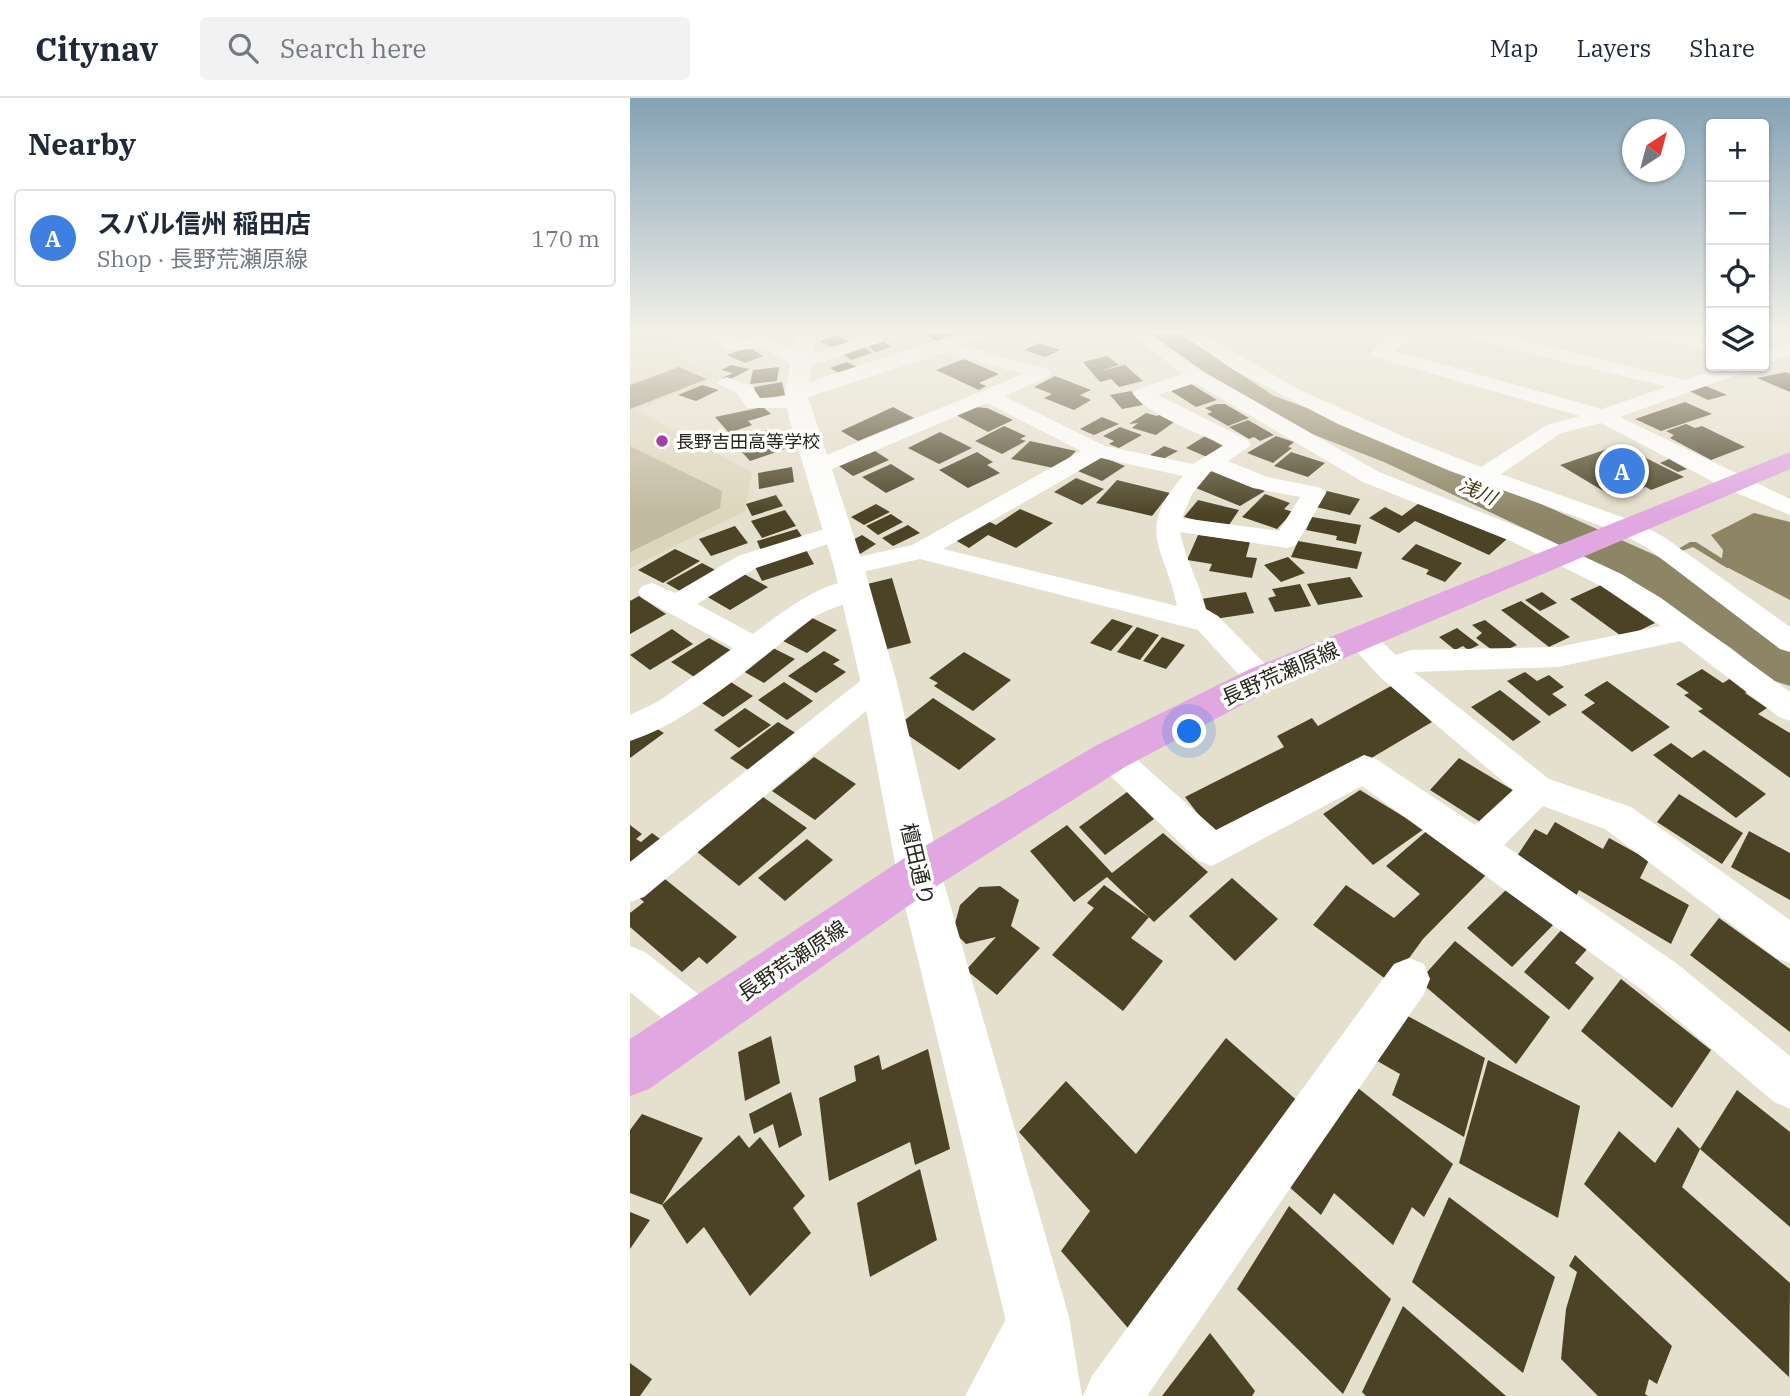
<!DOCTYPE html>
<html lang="en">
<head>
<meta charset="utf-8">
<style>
  :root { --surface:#fff; --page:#f2f2f3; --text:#1f2937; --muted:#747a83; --line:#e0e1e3; --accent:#a340a6 }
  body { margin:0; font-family:"IBM Plex Serif","Noto Sans JP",serif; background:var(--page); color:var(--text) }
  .controls { position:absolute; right:21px; top:21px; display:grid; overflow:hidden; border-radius:7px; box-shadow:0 2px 5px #0004 }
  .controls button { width:63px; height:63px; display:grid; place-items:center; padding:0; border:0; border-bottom:2px solid var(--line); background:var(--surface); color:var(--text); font:35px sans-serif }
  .compass { position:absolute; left:992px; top:21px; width:63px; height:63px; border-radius:50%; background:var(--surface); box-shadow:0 2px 5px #0004; rotate:36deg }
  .you { position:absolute; left:560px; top:634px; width:24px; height:24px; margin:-18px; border:5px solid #fff; border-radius:50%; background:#1a73e8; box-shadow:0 0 0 10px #1a73e833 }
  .badge { display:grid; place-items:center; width:46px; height:46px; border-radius:50%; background:var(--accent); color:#fff; font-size:23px; font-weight:700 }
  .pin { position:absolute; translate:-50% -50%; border:4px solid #fff; box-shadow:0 2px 7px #0006 }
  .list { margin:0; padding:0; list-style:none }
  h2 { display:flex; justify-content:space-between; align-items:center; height:91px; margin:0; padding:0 28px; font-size:30px }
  h2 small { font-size:23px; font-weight:400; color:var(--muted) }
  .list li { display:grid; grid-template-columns:46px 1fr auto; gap:21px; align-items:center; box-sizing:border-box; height:98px; margin:0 14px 14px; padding:0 14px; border:2px solid var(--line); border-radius:7px }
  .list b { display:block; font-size:26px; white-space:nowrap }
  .list p { margin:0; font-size:23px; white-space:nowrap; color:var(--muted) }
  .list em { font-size:23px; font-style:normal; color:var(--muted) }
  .icon { flex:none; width:38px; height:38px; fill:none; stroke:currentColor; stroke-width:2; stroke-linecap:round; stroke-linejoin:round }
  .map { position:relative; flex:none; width:1160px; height:1298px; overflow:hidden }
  header { display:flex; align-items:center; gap:42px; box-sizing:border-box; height:98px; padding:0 35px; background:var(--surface); border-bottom:2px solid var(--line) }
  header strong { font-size:33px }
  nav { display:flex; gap:38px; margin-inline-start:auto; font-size:24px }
  .search { width:490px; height:63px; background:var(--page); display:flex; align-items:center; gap:18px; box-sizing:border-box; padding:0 24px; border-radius:7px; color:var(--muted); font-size:26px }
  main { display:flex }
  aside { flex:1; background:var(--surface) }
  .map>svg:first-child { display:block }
  .built { fill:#ded6bc }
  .green { fill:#c1baa1 }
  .water { fill:#8e8566 }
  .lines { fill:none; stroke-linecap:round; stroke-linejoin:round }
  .stream { fill:#8e8566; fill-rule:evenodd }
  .river { fill:#8e8566; fill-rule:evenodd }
  .building { fill:#4c4326 }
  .minor { fill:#fff; fill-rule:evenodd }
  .tertiary { fill:#fff; fill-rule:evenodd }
  .primary { fill:#e0a7e1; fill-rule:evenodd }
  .poi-dot { fill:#a340a6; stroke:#fff; stroke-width:2.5 }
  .labels { text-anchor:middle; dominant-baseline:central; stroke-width:7; stroke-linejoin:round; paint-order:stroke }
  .far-poi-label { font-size:18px; fill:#26241d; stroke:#fff; text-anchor:start }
  .far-water-label { font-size:19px; font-style:italic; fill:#44380d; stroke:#fff }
  .street-label { font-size:21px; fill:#26241d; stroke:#fff }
</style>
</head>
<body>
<header>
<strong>Citynav</strong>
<div class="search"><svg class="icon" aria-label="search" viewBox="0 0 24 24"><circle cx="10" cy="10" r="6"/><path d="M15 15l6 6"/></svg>Search here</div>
<nav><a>Map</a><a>Layers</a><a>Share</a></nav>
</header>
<main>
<aside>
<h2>Nearby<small></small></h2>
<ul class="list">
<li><span class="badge" style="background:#3f7fe0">A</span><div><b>スバル信州 稲田店</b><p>Shop · 長野荒瀬原線</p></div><em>170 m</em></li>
</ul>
</aside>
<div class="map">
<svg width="1160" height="1298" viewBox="0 0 1160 1298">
  <rect width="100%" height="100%" fill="#e5dfcd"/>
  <polygon class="built" points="0,235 35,235 49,244 45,257 89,279 6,312 122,374 115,413 0,470"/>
  <polygon class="green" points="0,348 92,393 90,410 0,454"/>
  <g class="water">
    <polygon points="49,269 77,281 0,311 0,287"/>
    <polygon points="1124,415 1160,424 1160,502 1087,464 1092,460 1093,452 1081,437"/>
  </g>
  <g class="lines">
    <g class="stream">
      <polygon points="1060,444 1066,444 1104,468 1100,470 1097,470 1063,449 1052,453 1048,451"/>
      <polygon points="1020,463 1023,463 1023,467 1016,471 1010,471 1010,467"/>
    </g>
    <polygon class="river" points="514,235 549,235 644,298 782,348 1027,458 1160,543 1160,588 1141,582 1101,550 995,478 754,364 620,312 518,241"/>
  </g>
  <g class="building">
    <polygon points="291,235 329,235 306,243"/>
    <polygon points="207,237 225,247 207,253 190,243"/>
    <polygon points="253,243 261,249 246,254 237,248"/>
    <polygon points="409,245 430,252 415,259 394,252"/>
    <polygon points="119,249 133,258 115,265 97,257"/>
    <polygon points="234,249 242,255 221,262 213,256"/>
    <polygon points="477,258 489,267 470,273 495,267 513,283 489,289 481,281 470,284 453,264"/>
    <polygon points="334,261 369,276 349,285 356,288 349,292 306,272"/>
    <polygon points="217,264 230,270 213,277 200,270"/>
    <polygon points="101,267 120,271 99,282 92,280 103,275 91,272"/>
    <polygon points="149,269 147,283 120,286 123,272"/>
    <polygon points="1156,274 1160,276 1160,294 1127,280"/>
    <polygon points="425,278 461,292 450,297 461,302 444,312 414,300 422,296 404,289"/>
    <polygon points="152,284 155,297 126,302 124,289"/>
    <polygon points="561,286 587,302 566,309 541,293"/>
    <polygon points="72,287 89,292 66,303 48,297"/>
    <polygon points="1076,288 1097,297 1078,302 1059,293"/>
    <polygon points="501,293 513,307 492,311 480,297"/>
    <polygon points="1055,304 1082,316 1031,333 1005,321"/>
    <polygon points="586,306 595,306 619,320 598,328 577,316 582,314 575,310"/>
    <polygon points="133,309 141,316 118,323 122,327 99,335 85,319"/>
    <polygon points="263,309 284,320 228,343 211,333"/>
    <polygon points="345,309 357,310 383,322 358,334 326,317"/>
    <polygon points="516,315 527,318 531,316 547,322 526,337 502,330 508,325 499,326"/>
    <polygon points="472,319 489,326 464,337 450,331"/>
    <polygon points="618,322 644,337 630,343 624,339 619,341 599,329"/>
    <polygon points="1056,326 1065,330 1072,328 1115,349 1081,362 1040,340 1044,337 1036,333"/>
    <polygon points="374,328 396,338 390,341 396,343 372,356 345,343"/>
    <polygon points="490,329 512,337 489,350 479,346 484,343 473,338"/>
    <polygon points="137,332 155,351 120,363 102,343"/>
    <polygon points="310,334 342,350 309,366 278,350"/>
    <polygon points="575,338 593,348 577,359 556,350"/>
    <polygon points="646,338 664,344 658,349 662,350 643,365 617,355"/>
    <polygon points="400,343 446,353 428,371 381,361"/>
    <polygon points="992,346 1018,361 1054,379 1021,392 1016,389 1000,394 993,392 980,397 930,367"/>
    <polygon points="534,348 548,353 531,362 520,357"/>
    <polygon points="245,353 259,362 223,378 209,368"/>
    <polygon points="347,354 363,364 357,367 370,375 338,390 309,372"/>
    <polygon points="661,354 695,365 678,379 644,368"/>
    <polygon points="467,357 495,368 472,383 443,371"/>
    <polygon points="1039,361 1057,371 1048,374 1030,365"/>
    <polygon points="261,366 285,381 256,395 232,379"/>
    <polygon points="162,369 164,384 129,391 128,375"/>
    <polygon points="583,372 635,393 610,408 561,388"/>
    <polygon points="446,380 474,391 452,407 424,394"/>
    <polygon points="487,382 540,395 522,418 466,405"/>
    <polygon points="697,393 730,401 720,417 686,409"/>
    <polygon points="635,396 660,405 654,411 663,414 647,431 612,419"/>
    <polygon points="146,397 153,408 122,418 116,406"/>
    <polygon points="568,402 609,412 597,430 554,419"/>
    <polygon points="789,405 830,423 834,421 878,440 859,457 785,423 769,435 739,420 755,409 772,418"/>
    <polygon points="246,406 260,414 234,427 221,419"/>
    <polygon points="390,411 423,425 386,450 358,437 339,450 325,442 356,422 366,427"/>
    <polygon points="155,412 166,428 132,440 121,423"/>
    <polygon points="261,416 273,424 248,437 236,428"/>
    <polygon points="682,419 731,427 726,446 706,442 707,438 676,432"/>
    <polygon points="278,427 290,435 263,448 252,440"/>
    <polygon points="105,428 118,445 81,458 69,441"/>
    <polygon points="167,431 173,440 131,453 127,443"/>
    <polygon points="232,437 246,446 230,456 215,446"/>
    <polygon points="568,437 620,444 616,459 627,460 622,480 579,473 582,466 557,462"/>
    <polygon points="668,443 732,454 727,471 661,459"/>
    <polygon points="786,446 832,465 815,484 796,476 799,472 771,461"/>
    <polygon points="175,450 184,466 132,483 124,467"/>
    <polygon points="45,451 70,463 33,485 8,472"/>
    <polygon points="658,459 675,475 651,484 634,467"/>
    <polygon points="72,465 91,475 55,496 36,485"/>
    <polygon points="112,475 138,489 100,512 74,497"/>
    <polygon points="720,479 733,499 688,507 677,486"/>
    <polygon points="262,480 281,545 246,554 229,488"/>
    <polygon points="670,486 681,508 645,514 638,500 646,498 642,491"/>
    <polygon points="971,487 1025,525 994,540 940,501"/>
    <polygon points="616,494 624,515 578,522 571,501"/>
    <polygon points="912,494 927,505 910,513 895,502"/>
    <polygon points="9,498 36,516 0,536 0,503"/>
    <polygon points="891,503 940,539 919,549 871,512"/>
    <polygon points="176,517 207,532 177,555 145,539"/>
    <polygon points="482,521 503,528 481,553 460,545"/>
    <polygon points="855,522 887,547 876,552 862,552 846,540 852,535 842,527"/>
    <polygon points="507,529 529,537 510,562 487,554"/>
    <polygon points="827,530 849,547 838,552 833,548 825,552 809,539"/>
    <polygon points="42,531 63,546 20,572 0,557"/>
    <polygon points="532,539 555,547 536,571 513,563"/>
    <polygon points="79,540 104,554 66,580 41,564"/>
    <polygon points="135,546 165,561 134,585 104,568"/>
    <polygon points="194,553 210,562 203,566 216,574 186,595 158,578"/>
    <polygon points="334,554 381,582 343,613 304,588 308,585 299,580"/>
    <polygon points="1072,571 1093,585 1104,578 1122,590 1115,595 1137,610 1128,616 1160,635 1160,680 1068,613 1073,611 1054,597 1059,595 1046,586"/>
    <polygon points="895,574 907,583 919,577 934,589 922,596 937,607 919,618 877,583"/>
    <polygon points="96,581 123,598 93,619 66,601"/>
    <polygon points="977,583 1040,629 1002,654 951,614 965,605 954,597"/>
    <polygon points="154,584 183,603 157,622 128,602"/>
    <polygon points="761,588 802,624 728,668 587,741 555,699 654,649 647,638 682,620 688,628"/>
    <polygon points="870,592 911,624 883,643 841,609"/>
    <polygon points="303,600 366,641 329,672 266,629"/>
    <polygon points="115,610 141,627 109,650 84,632"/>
    <polygon points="148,624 172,639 124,676 100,660"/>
    <polygon points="19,626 34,635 0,660 0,639"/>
    <polygon points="1041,645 1062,660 1074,652 1136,696 1106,720 1023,657"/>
    <polygon points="184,659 226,686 185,722 142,693"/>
    <polygon points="829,660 886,694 858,729 800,692"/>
    <polygon points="730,692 794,731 743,767 693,716"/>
    <polygon points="497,694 524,721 475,757 449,729"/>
    <polygon points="129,696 177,730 109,788 61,749"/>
    <polygon points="1049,696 1113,735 1092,766 1027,724"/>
    <polygon points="925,724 973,751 979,740 1019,762 1010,780 1059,807 1041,846 949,792 946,798 885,761 905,731 917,737"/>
    <polygon points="0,727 12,736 6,741 11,744 22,735 33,743 0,770"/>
    <polygon points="437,727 482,775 533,735 578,774 524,824 477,779 444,804 400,753"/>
    <polygon points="800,730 857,776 793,841 761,885 683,827 716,787 764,820 790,796 756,768"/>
    <polygon points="1119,733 1160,755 1160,802 1101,769"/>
    <polygon points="177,741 203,762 155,803 128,780"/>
    <polygon points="30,777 107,839 77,866 69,859 52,874 0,829 0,815 14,804 5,796"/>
    <polygon points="602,780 648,821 605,863 559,818"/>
    <polygon points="474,787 519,819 501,840 533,863 493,913 422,857 464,810 457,805"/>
    <polygon points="881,787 926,824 882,869 837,830"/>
    <polygon points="370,788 389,802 381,828 410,850 367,897 336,872 366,839 336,846 323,833 330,807 349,789"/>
    <polygon points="1089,820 1160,871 1160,934 1060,857"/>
    <polygon points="933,830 958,850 945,865 964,880 939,912 894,874"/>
    <polygon points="825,843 920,919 886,966 789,883"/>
    <polygon points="991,881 1081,952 1042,1010 951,933"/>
    <polygon points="763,910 855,960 834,1039 762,997 770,976 742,960"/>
    <polygon points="141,938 150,985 115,1003 108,954"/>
    <polygon points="596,940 671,1006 504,1237 431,1153 460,1113 389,1034 436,983 506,1056"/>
    <polygon points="298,951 320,1051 285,1067 280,1044 199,1083 189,1000 226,983 224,968 249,957 252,972"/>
    <polygon points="858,962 950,1008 928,1120 829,1065"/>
    <polygon points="723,986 823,1066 794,1119 782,1109 763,1147 704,1095 691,1117 657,1087"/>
    <polygon points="1107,992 1160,1034 1160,1129 1070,1051"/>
    <polygon points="161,994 172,1037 149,1050 143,1026 124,1036 119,1016"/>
    <polygon points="12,1016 73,1040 32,1107 0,1095 0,1032"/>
    <polygon points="1048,1029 1070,1051 1052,1089 1160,1185 1159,1279 954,1086 989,1033 1025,1065"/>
    <polygon points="109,1037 119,1050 130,1039 175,1098 163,1110 181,1135 120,1198 74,1129 57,1146 32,1107"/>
    <polygon points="290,1071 307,1142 240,1179 227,1105"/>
    <polygon points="819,1099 925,1179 893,1275 782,1184"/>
    <polygon points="659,1108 761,1201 713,1296 607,1191"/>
    <polygon points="0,1114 20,1122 0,1151"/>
    <polygon points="945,1157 1042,1248 1027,1286 1019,1281 1015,1296 1018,1298 968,1298 931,1261 936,1211 947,1174 939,1168"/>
    <polygon points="773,1208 876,1298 736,1298 732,1294"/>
    <polygon points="580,1235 625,1293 622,1298 532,1298"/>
    <polygon points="0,1265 22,1281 10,1298 0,1298"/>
  </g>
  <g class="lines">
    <g class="minor">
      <polygon points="80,235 100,235 110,243 134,239 178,257 244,235 270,235 267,239 171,271 132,250 100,253"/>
      <path d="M499,235H519L574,274L749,374L901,434L991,476L1031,500L1160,594V623L1149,619L1050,543L928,569L784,574L919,681L1001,709L1160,822V865L1146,860L975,731L913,708L874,747L1046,865L1160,958V1011L1144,1004L1016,895L732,688L582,768L569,763L469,667L464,658L469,649L481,645L493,649L586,732L734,657L746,661L845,727L883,692L751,580L714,540L719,533C740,527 751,544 766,557L781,552L928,549L1031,528L971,488L883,444L733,384L565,285L528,297L618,342L621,347L598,363L637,379L692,390L696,395L666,447L657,450L550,434C555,461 569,484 576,511L588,518L642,573L646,581L642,589L631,592L620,589L568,532L290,461L219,477L210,475L206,469L210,463L282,447L451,353L357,305L193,375H177L174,370L177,365L393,276L308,252L305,248L308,244L314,243L418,271L421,275L418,279L374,298L475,348L563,366L594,347C568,335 520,318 503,296L506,292L553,276ZM471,360L553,378C504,434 535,449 547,508L313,451ZM581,373L623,390L670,399L649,433L552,420L562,396Z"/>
      <path d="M550,235H571L668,291L779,341L851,369L917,327L950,318L744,259L741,255C754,240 766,235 786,235L764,253L972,311L1036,289L839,239L836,235H866L1055,282L1096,268H1122L1120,272L990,319L1160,401V417L1097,391L971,325L931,335L871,376L1006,424L1034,439L1160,529V554L1150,551L1016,449L988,434L820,373L708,326L602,271Z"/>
      <polygon points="1017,235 1048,235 1081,243 1081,253 1020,239"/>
      <polygon points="1160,246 1160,257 1134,266 1134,255"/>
      <polygon points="96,279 121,287 130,300 168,298 178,304 168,310 117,310 107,295 86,285"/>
      <path d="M207,427L216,430L220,435L216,440L126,470L67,506L123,536C150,516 200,475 235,484L239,490C229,505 198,509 183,520C130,560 62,624 0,643V617L29,603L103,550L12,500L8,494L12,488L22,485L45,495L108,458Z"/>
      <polygon points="249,574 260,577 264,585 260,593 14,799 0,804 0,764 238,577"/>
      <polygon points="0,848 15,854 85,909 92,924 85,939 70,946 55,939 0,894"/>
      <polygon points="779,860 794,866 800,881 794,896 517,1298 453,1298 462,1278 764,866"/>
      <polygon points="402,1202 422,1210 430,1230 396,1298 335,1298 382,1210"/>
    </g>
    <polygon class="tertiary" points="166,235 186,235 179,284 329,235 357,235 354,239 311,256 178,299 234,469 267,585 311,775 439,1219 452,1298 384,1298 375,1219 267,775 231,585 204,469 159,320 155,295"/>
    <polygon class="primary" points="1160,354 1160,371 644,590 495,669 305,789 19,991 0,998 0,941 273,761 467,647 618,572"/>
  </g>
  <linearGradient id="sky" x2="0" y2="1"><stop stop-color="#84a1b4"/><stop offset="0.56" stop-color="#f3f1e8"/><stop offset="1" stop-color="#f3f1e8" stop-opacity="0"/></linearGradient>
  <rect width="1160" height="417" fill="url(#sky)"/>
  <circle class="poi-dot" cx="32" cy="343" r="7"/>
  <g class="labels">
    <g class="far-poi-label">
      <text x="46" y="343">長野吉田高等学校</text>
    </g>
    <g class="far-water-label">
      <text transform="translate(848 393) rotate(25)">浅川</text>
    </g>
    <g class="street-label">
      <text transform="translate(650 575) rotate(-24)">長野荒瀬原線</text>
      <text transform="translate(288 766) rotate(77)">檀田通り</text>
      <text transform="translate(162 862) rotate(-34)">長野荒瀬原線</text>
    </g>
  </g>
</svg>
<div class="controls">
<button>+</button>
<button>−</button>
<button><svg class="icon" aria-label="locate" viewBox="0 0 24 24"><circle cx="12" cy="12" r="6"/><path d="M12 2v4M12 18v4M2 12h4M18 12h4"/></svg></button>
<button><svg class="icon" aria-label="layers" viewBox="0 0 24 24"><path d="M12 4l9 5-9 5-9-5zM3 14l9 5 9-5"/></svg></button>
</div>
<svg class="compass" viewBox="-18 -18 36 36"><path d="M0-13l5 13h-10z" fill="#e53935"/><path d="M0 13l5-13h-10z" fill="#747a83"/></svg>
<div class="you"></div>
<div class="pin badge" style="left:992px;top:373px;background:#3f7fe0">A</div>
</div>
</main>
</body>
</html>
